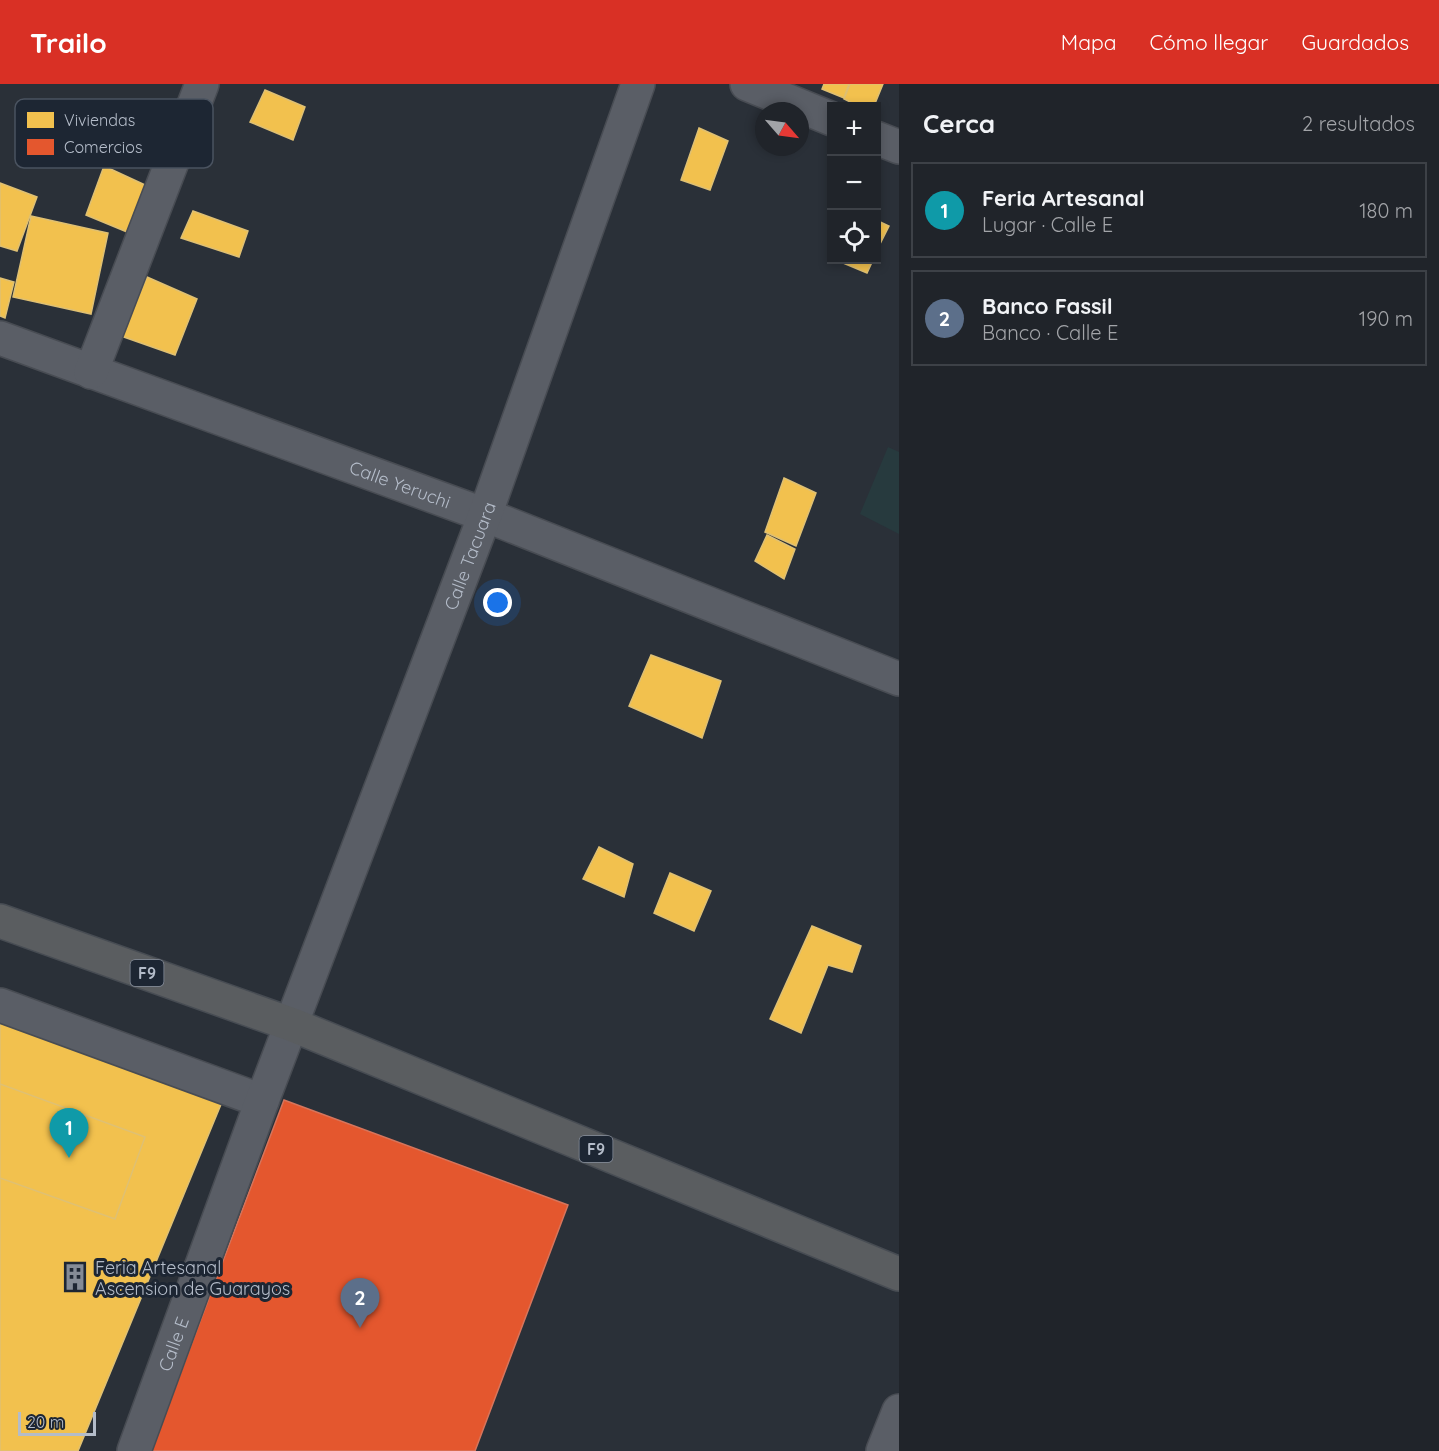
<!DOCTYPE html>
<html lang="es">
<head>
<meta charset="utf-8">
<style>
  :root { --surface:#20242a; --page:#2d3036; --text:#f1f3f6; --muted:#a2a4a8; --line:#3d4147; --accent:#d93025 }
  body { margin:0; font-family:Quicksand,sans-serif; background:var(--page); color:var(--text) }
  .controls { position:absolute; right:18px; top:18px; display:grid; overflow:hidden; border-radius:0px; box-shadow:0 3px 9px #0003 }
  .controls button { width:54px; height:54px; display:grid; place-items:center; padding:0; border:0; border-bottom:2px solid var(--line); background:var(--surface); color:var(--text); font:30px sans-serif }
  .compass { position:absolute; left:755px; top:18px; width:54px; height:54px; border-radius:50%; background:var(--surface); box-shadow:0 3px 9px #0003; rotate:118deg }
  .scale { position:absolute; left:18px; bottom:15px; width:78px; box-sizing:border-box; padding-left:6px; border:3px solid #b4bcc9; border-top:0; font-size:16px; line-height:21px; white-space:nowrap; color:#b4bcc9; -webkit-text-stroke:4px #1d2633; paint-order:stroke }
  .you { position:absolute; left:498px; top:519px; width:21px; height:21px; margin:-15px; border:4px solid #fff; border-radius:50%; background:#1a73e8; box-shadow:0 0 0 9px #1a73e833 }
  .badge { display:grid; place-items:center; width:39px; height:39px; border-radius:50%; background:var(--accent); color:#fff; font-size:20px; font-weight:700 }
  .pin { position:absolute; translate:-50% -50px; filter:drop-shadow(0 2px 3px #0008) }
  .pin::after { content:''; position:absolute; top:32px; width:21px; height:18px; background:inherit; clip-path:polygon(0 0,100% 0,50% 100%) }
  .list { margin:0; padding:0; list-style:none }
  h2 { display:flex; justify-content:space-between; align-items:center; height:78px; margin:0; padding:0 24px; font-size:26px }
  h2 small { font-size:20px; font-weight:400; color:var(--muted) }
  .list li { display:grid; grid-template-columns:39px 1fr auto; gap:18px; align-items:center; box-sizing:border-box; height:96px; margin:0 12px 12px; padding:0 12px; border:2px solid var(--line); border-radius:0px }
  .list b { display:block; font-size:22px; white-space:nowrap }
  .list p { margin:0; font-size:20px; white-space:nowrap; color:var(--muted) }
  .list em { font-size:20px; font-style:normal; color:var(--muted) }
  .icon { flex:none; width:33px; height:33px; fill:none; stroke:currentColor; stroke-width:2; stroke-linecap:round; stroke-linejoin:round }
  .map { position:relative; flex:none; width:899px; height:1367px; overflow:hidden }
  header { display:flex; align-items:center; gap:36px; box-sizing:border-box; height:84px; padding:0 30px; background:var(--accent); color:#fff }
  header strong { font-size:28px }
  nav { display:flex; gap:33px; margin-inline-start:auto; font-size:21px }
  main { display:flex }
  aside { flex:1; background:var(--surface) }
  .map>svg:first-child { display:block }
  .green { fill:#273a3e }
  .homes { fill:#f2c14e; stroke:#dfc073; stroke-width:1.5 }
  .shops { fill:#e4572e; stroke:#d6755c; stroke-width:1.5 }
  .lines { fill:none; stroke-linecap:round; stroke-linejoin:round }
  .minor-casing { stroke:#484c53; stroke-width:36 }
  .highway-casing { stroke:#474c53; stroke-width:36 }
  .minor { stroke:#5a5e66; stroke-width:33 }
  .highway { stroke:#5a5d60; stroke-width:33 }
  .labels { text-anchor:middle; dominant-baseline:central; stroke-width:6; stroke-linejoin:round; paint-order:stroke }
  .shield { fill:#1d2633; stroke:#878f9c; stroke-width:1.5 }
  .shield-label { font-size:16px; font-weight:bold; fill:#b4bcc9 }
  .street-label { font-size:18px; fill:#b4bcc9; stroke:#1d2633 }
  .poi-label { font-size:18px; fill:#b4bcc9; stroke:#1d2633; text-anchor:start }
  .key { fill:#1d2633; stroke:#4a5360; stroke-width:1.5 }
  .key-label { font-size:16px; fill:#b4bcc9 }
</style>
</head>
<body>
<header>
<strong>Trailo</strong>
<nav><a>Mapa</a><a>Cómo llegar</a><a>Guardados</a></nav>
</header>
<main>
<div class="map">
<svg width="899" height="1367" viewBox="0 0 899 1367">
  <rect width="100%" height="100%" fill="#2a3038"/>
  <polygon class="green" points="888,363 899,368 899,450 860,430"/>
  <g class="homes">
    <polygon points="824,0 849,0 844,14 822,5"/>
    <polygon points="850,0 883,0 874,22 858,22 844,15"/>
    <polygon points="265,6 305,23 293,56 250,38"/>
    <polygon points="699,44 728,57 710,106 681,96"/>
    <polygon points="104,82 145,101 127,148 86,131"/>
    <polygon points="0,99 37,113 17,167 0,162"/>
    <polygon points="193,127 248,147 239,173 181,154"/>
    <polygon points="31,132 108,149 91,230 13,213"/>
    <polygon points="876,136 889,142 876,168"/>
    <polygon points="836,176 873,176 867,189"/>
    <polygon points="147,193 197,215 175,271 121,252"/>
    <polygon points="0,194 14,198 5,234 0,232"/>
    <polygon points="784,394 816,409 796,462 765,448"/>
    <polygon points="767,451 795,465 784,495 755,477"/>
    <polygon points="651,571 721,597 702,654 629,622"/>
    <polygon points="599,763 633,780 624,813 583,795"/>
    <polygon points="670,789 711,807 694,847 654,829"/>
    <polygon points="812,842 861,862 852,888 828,881 801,949 770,935"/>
    <polygon points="0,937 222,1018 78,1367 0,1367"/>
    <polygon points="0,1000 145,1053 115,1135 0,1094"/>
  </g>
  <polygon class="shops" points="284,1016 568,1121 475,1367 151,1367"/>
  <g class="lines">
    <defs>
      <g id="minor">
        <polyline points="747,0 832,35"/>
        <polyline points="876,54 899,63"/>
        <path id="s1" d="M0,254L485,431L899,595"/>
        <polyline points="91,288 202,0"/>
        <polyline points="0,921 262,1017"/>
        <path id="s2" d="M134,1367L262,1017L485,431L638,0"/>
        <polyline points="883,1367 899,1327"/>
      </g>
      <polyline id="highway" points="0,837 293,941 899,1190"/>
    </defs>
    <use href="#minor" class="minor-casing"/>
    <use href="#highway" class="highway-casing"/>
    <use href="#minor" class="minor"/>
    <use href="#highway" class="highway"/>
  </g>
  <defs>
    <symbol id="building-bare" viewBox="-9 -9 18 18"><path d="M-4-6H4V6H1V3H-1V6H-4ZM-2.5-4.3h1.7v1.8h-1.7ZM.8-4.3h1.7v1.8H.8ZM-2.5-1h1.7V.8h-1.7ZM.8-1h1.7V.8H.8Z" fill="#848b96" stroke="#1d2633" stroke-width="2.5" paint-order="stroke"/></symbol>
  </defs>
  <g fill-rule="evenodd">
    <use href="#building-bare" x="56" y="1174" width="38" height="38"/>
  </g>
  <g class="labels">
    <g class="shield">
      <rect x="130.5" y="876" width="33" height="26" rx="4.5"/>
      <rect x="579.5" y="1052" width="33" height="26" rx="4.5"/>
    </g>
    <g class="shield-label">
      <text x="147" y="889">F9</text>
      <text x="596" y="1065">F9</text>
    </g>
    <g class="street-label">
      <text stroke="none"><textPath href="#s1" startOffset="426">Calle Yeruchi</textPath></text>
      <text stroke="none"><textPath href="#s2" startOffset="956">Calle Tacuara</textPath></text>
      <text stroke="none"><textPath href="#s2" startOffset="114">Calle E</textPath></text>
    </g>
    <g class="poi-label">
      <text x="95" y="1183">Feria Artesanal<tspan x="95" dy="21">Ascension de Guarayos</tspan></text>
    </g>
  </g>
  <rect x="15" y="15" width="198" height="69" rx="9" class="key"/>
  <rect x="27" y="28" width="27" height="16" fill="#f2c14e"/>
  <rect x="27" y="55" width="27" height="16" fill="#e4572e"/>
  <g class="key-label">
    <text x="64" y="42">Viviendas</text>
    <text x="64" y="69">Comercios</text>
  </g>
</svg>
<div class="controls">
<button>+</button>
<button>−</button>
<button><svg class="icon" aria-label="locate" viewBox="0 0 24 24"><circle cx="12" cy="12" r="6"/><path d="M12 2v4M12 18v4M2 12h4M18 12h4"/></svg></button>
</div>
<svg class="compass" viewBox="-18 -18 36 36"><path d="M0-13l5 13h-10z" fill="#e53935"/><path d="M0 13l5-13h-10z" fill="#a2a4a8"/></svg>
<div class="scale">20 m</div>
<div class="you"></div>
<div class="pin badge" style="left:69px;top:1074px;background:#0f9aa8">1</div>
<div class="pin badge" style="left:360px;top:1244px;background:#5c6f8a">2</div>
</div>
<aside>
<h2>Cerca<small>2 resultados</small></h2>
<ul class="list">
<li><span class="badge" style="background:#0f9aa8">1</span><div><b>Feria Artesanal</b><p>Lugar · Calle E</p></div><em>180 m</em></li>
<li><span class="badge" style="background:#5c6f8a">2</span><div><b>Banco Fassil</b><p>Banco · Calle E</p></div><em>190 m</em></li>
</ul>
</aside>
</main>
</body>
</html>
